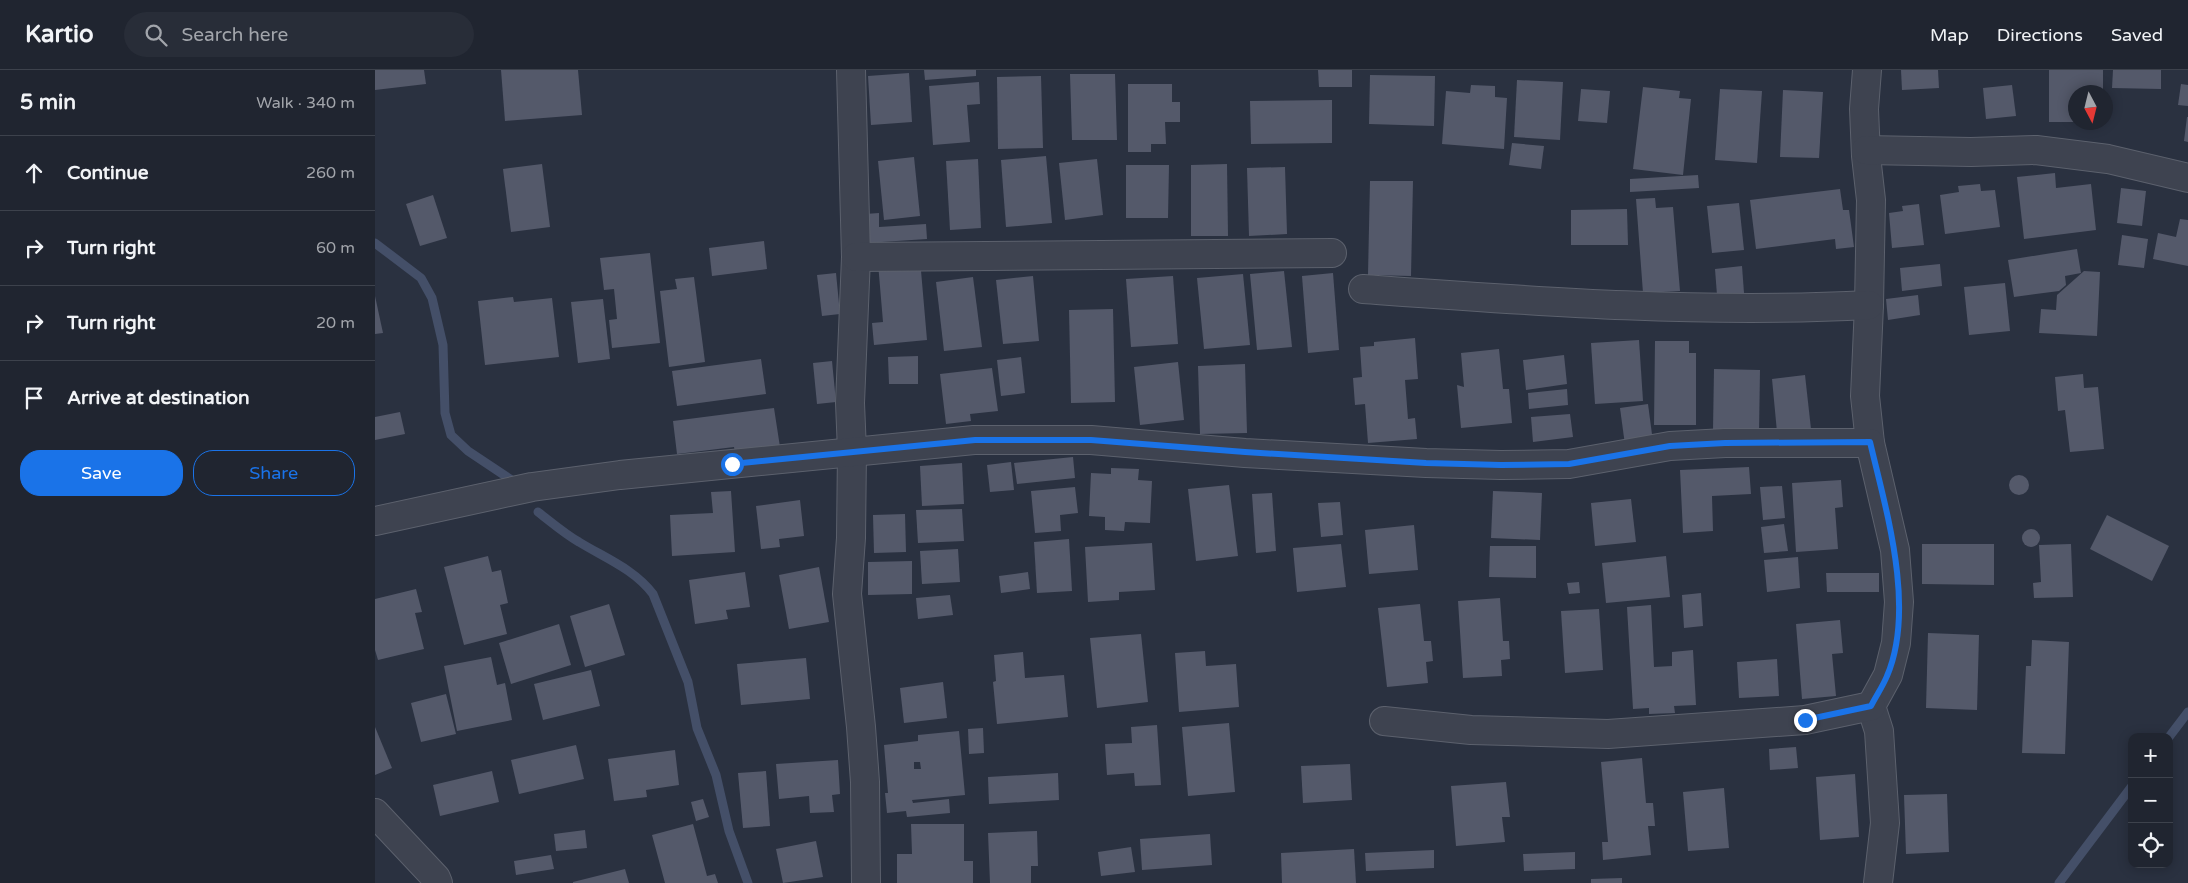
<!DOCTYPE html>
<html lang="en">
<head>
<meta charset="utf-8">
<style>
  :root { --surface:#202530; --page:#282d38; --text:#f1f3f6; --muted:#a2a5ab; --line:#3d424c; --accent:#1a73e8 }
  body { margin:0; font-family:"Varela Round",sans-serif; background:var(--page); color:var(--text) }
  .controls { position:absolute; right:15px; bottom:15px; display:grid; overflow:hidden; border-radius:10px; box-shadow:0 2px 12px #0003 }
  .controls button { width:45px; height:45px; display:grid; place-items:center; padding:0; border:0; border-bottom:1px solid var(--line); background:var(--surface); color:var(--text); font:25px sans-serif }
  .compass { position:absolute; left:1693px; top:15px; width:45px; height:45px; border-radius:50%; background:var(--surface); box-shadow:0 2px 12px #0003; rotate:173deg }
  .stop { position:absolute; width:15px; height:15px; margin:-11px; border:4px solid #1a73e8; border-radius:50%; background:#fff }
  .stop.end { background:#1a73e8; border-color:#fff; box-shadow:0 1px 5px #0008 }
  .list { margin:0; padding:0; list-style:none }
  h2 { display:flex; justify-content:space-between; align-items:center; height:65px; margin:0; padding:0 20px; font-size:21px }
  h2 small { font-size:16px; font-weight:400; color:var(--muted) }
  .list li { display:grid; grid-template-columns:32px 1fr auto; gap:15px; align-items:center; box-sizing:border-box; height:75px; padding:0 20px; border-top:1px solid var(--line) }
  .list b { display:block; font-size:19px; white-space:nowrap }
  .list em { font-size:16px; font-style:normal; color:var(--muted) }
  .actions { display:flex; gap:10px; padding:15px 20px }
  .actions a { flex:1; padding:11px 0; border:1px solid var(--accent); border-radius:20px; text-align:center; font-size:18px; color:var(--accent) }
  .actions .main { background:var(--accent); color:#fff }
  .icon { flex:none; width:28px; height:28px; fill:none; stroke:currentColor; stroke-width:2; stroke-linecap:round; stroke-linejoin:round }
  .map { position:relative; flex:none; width:1813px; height:813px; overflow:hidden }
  header { display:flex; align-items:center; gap:30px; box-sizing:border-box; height:70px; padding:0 25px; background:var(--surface); border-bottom:1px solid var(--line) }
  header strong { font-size:24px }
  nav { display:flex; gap:28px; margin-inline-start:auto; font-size:18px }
  .search { width:350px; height:45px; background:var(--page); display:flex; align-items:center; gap:12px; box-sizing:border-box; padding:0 18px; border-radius:28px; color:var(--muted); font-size:19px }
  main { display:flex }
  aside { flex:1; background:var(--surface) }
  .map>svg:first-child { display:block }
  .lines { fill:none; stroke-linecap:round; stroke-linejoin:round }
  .stream { stroke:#444f68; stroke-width:9 }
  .building { fill:#54596a; fill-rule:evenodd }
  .minor-casing { stroke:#5c616d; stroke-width:30 }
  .minor { stroke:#3e4350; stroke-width:28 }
  .route { stroke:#1a73e8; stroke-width:6 }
</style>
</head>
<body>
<header>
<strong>Kartio</strong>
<div class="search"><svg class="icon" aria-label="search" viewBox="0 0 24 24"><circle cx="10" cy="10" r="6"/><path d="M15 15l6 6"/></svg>Search here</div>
<nav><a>Map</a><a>Directions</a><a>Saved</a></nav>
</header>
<main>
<aside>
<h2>5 min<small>Walk · 340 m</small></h2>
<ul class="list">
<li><svg class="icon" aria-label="ahead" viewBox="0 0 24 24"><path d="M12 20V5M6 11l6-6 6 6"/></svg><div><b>Continue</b></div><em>260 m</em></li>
<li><svg class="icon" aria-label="right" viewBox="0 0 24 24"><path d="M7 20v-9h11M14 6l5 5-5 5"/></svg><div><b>Turn right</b></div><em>60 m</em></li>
<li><svg class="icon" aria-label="right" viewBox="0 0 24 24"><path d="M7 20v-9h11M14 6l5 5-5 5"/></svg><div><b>Turn right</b></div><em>20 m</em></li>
<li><svg class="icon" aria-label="arrive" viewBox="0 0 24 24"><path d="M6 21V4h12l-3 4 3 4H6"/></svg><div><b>Arrive at destination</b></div></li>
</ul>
<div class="actions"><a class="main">Save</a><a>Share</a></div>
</aside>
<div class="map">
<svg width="1813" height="813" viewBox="0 0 1813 813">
  <rect width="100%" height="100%" fill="#2a3140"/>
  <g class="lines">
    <g class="stream">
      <polyline points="0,173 46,208 57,228 68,275 70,343 76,365 93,381 141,413"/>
      <path d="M163,442C176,452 190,464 204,472C230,488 259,499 278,524L313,612L322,658L341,705L354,761L373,813"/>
      <polyline points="1794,667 1813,642"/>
      <polyline points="1684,813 1757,716"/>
    </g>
  </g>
  <g class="building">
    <polygon points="0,0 49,0 51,14 0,20"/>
    <polygon points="126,0 203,0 207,45 130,51"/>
    <polygon points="549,0 601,0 601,6 550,10"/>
    <polygon points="943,0 977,0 977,17 944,17"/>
    <polygon points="1526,0 1563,0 1564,18 1527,20"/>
    <polygon points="1674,0 1728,0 1728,22 1700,22 1700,52 1674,52"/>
    <polygon points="1738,0 1786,0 1786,19 1737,18"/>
    <polygon points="534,3 537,52 496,55 493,6"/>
    <polygon points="695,4 740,4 742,70 697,70"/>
    <polygon points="995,5 1060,6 1059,56 994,54"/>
    <polygon points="666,6 668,78 623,79 622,7"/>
    <polygon points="1142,10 1188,12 1185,70 1139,67"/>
    <polygon points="604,12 605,34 592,35 595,72 558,75 554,16"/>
    <polygon points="753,14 797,14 797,32 805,32 805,52 790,52 791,74 776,74 776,82 753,82"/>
    <polygon points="1806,14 1813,15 1813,36 1803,35"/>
    <polygon points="1096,15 1120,16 1120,27 1132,28 1129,79 1067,74 1071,21 1095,23"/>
    <polygon points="1637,15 1641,46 1611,49 1608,18"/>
    <polygon points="1268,17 1305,21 1304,28 1316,29 1308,105 1258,99"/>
    <polygon points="1206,19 1235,21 1232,53 1203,51"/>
    <polygon points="1345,19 1387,21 1382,93 1340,90"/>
    <polygon points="1408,20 1448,22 1444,88 1405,87"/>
    <polygon points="957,30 957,73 876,74 875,31"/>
    <polygon points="1812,47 1813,47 1813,72 1809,71"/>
    <polygon points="1137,73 1169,76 1166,99 1134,95"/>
    <polygon points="671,86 677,153 631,157 626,90"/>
    <polygon points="539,87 545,146 509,150 503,91"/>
    <polygon points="603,89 606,158 575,160 571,91"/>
    <polygon points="722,89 728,145 690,150 684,93"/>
    <polygon points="167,94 175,157 136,162 128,99"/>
    <polygon points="852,94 853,166 816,166 816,95"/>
    <polygon points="751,95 794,95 793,148 751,148"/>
    <polygon points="910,97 912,164 874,166 872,98"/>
    <polygon points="1680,103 1681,118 1716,114 1721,160 1649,169 1642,107"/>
    <polygon points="1323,105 1324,118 1255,122 1255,109"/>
    <polygon points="995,111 1038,111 1036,206 993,205"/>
    <polygon points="1605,114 1606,121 1620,120 1625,157 1570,164 1565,125 1584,122 1583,116"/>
    <polygon points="1746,118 1771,121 1767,156 1742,153"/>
    <polygon points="1465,119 1468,140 1474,140 1479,177 1461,179 1460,169 1381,179 1375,130"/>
    <polygon points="58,125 72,168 45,176 31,134"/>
    <polygon points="1280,128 1281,138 1298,137 1305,221 1268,223 1261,129"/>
    <polygon points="1364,133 1369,180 1337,183 1332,136"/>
    <polygon points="1544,134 1549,175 1517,178 1514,143 1528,141 1527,136"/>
    <polygon points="1252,139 1253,175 1196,175 1196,140"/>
    <polygon points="504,143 504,157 551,154 552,169 491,173 490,144"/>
    <polygon points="1805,149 1813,150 1813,196 1778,189 1783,163 1801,167"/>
    <polygon points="1747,165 1773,169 1769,198 1743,195"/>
    <polygon points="389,171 392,199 337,206 334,178"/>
    <polygon points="1702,179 1706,203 1690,206 1691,215 1684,221 1639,227 1633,190"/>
    <polygon points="275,183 285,273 237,278 234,250 242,249 239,219 229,220 225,188"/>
    <polygon points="545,189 552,270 499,275 497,253 508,252 503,193"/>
    <polygon points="1565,194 1567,216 1527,221 1525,198"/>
    <polygon points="1367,196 1369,223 1342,225 1340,199"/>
    <polygon points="909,201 917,277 882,280 875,204"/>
    <polygon points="1709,201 1725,202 1722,266 1664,263 1666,239 1681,240 1682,225"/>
    <polygon points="461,203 465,244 447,246 442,205"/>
    <polygon points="958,203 964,280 933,283 927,206"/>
    <polygon points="868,204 875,275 829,279 822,208"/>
    <polygon points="658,206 664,271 628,274 621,210"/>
    <polygon points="798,206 803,274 756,277 751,209"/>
    <polygon points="319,207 330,292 294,297 285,221 302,219 300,209"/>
    <polygon points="598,207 607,277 569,281 561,212"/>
    <polygon points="1630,213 1635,261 1594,265 1589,217"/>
    <polygon points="1543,225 1545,245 1513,250 1511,229"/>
    <polygon points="0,226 8,263 0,264"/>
    <polygon points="138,227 139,232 177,228 184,287 110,295 103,231"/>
    <polygon points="228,229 235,289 203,293 196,232"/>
    <polygon points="738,239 740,332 696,333 694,240"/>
    <polygon points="1040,268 1043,309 1030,310 1033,349 1040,348 1042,369 993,373 990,334 980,335 978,308 987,307 985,277 999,276 999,272"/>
    <polygon points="1264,270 1268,331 1220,334 1216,273"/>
    <polygon points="1280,271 1314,271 1314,283 1321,283 1321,355 1279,355"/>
    <polygon points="1124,279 1128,319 1134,319 1137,353 1086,358 1082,315 1089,317 1086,283"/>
    <polygon points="1189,285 1192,314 1151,320 1148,290"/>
    <polygon points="543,286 543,314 514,314 513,287"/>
    <polygon points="646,287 650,323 626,326 622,290"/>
    <polygon points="386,289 391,324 302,336 297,301"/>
    <polygon points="457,291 461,332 442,334 438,293"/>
    <polygon points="803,292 809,350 765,355 759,297"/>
    <polygon points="870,294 872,363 825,364 823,296"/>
    <polygon points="617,298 623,341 595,344 596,351 571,354 565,304"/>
    <polygon points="1339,299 1385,300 1384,362 1338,360"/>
    <polygon points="1708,304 1709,318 1723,317 1729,379 1695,382 1690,340 1683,341 1680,307"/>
    <polygon points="1430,305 1436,359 1402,362 1397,309"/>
    <polygon points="1192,319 1193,335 1154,339 1153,323"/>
    <polygon points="1273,334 1278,372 1250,375 1245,338"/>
    <polygon points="399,338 405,377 360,383 359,377 302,384 298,351"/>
    <polygon points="25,342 30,364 0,370 0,347"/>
    <polygon points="1195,344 1198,367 1158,372 1156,347"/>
    <polygon points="698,387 700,408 642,414 639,393"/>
    <polygon points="636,392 639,420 615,422 612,395"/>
    <polygon points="587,393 589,434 547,436 545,396"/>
    <polygon points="1374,397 1376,424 1337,426 1338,461 1308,463 1305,400"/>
    <polygon points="736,398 764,399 763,410 777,411 775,453 750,452 749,461 730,460 730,447 714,446 716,403 736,404"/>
    <circle cx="1644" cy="415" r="10"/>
    <polygon points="1466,410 1468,437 1460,438 1463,479 1421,482 1417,413"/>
    <polygon points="854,415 863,486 821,491 813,419"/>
    <polygon points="1407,416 1410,448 1388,450 1385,417"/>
    <polygon points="700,417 703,443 685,445 686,461 660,463 656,421"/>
    <polygon points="356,421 360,482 297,486 295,445 338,443 336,422"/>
    <polygon points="1118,421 1167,423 1165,470 1116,468"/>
    <polygon points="897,423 901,481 881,483 877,424"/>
    <polygon points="1256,429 1261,472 1220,476 1216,433"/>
    <polygon points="425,430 429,466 404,469 405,477 386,479 381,436"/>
    <polygon points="965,432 968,465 946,467 943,433"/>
    <polygon points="587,439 589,471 543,473 541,440"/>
    <polygon points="530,444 531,482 499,483 498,445"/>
    <polygon points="1732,445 1794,476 1777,511 1715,479"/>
    <polygon points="1409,454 1413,481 1389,483 1386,457"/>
    <polygon points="1039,455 1043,500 994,504 990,460"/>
    <circle cx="1656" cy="468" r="9"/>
    <polygon points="694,469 697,521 662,523 659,472"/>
    <polygon points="777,473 780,520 744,522 744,530 713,532 710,477"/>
    <polygon points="966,474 971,517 922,522 918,478"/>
    <polygon points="1547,474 1619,474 1619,515 1547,514"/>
    <polygon points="1696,474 1698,527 1659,528 1658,513 1666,512 1664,475"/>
    <polygon points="1115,476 1161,476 1161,508 1114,507"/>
    <polygon points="583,479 585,512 547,514 545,481"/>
    <polygon points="113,486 117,502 126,500 133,533 125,535 132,564 89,575 69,497"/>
    <polygon points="1291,486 1295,527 1231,533 1227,493"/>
    <polygon points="1423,487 1425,518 1392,522 1389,490"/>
    <polygon points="537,491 537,524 493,525 493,492"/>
    <polygon points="444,497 454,552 414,559 404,505"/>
    <polygon points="370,502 375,537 351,540 353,549 320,554 314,510"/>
    <polygon points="653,502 655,519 626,523 624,506"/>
    <polygon points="1451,503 1504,503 1504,522 1452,522"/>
    <polygon points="1204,512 1205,523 1194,524 1192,513"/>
    <polygon points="41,519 47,542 40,543 49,579 3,590 0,580 0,529"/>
    <polygon points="1326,523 1328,556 1309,558 1307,525"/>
    <polygon points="575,525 578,545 543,549 541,528"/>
    <polygon points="1125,528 1128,571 1134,571 1135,589 1126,590 1127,606 1088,608 1083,531"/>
    <polygon points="234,534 250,585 210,597 195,546"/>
    <polygon points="1045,534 1049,571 1056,571 1058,591 1051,592 1053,613 1012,617 1003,538"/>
    <polygon points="1276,535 1279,597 1297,596 1297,582 1318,580 1321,635 1299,636 1300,643 1274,644 1274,638 1258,639 1252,537"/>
    <polygon points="1224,539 1228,600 1190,603 1186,541"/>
    <polygon points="1465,550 1468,583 1457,584 1461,626 1427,629 1421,554"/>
    <polygon points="184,554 196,595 136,614 124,573"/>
    <polygon points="1553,563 1604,565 1602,640 1551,638"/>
    <polygon points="766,564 773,632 722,638 715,568"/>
    <polygon points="1657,570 1694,572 1690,684 1647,683 1651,596 1656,596"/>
    <polygon points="830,581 831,596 861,594 864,637 804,642 800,583"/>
    <polygon points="648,582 650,608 689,605 693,647 622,654 618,612 621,611 619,585"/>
    <polygon points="116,587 122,615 130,613 137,650 82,661 69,596"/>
    <polygon points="431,588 435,629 366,635 362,594"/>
    <polygon points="1402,589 1404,626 1364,628 1362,592"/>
    <polygon points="216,600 225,636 168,650 159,614"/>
    <polygon points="568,612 572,648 529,653 525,618"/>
    <polygon points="71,624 81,664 46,672 36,633"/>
    <polygon points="854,653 860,722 813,726 807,657"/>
    <polygon points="782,655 786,715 760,716 759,703 732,705 730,674 757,673 756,657"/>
    <polygon points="0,657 17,698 0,705"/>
    <polygon points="608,658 609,683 594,684 593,659"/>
    <path d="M584,661L590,725L537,730L538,733L574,729L575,743L532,747L531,741L512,743L510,723H513L509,675L543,671V665ZM539,692H545L546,699H539Z"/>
    <polygon points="201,675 209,709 144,724 136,690"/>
    <polygon points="1421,677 1423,698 1395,700 1394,679"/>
    <polygon points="300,680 304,715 271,720 272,727 239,731 233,689"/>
    <polygon points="1267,688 1271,733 1278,733 1280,756 1273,756 1276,785 1228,790 1227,772 1233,772 1226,692"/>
    <polygon points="463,690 465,724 457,725 459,742 435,743 434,726 404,729 401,694"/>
    <polygon points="975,694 977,730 928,733 926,696"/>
    <polygon points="117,701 124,732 65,746 58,715"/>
    <polygon points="391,701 395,756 368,758 363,703"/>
    <polygon points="683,703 684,730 614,734 613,707"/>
    <polygon points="1480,704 1484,767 1445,770 1441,707"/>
    <polygon points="1131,712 1135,747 1127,747 1130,772 1081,776 1076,716"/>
    <polygon points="1349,718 1354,778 1313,781 1308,722"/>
    <polygon points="1572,724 1574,782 1531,784 1529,725"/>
    <polygon points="328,729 334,747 321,751 316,732"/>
    <polygon points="318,754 332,806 340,804 343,813 290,813 277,765"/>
    <polygon points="536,754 589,754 589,791 598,791 598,813 522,813 522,784 537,784"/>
    <polygon points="210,760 212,778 181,781 179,764"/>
    <polygon points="662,761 663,796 656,796 656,813 615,813 613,763"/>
    <polygon points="835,764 837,795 767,800 765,769"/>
    <polygon points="441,771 448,807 408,813 401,779"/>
    <polygon points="756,777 760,802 726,806 723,782"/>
    <polygon points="979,779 981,813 907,813 906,783"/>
    <polygon points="1059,780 1059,798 991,801 990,783"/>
    <polygon points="1200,782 1200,799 1149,801 1148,784"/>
    <polygon points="176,785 179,799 141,805 139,791"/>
    <polygon points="250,799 254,813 198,813 198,812"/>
    <polygon points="1247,808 1247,813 1216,813 1216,809"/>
  </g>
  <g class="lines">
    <defs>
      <g id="minor">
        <polyline points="476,0 481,187 475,333 477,381 476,468 472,524 486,657 490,712 491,813"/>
        <polyline points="1492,0 1489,39 1491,86 1496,130 1494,235 1490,326 1495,373 1520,480 1524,532 1521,573 1513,605 1496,636 1504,661 1510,753 1503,813"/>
        <polyline points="1491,80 1596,82 1661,80 1733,89 1813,108"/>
        <polyline points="481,187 957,183"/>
        <path d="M988,219C1156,231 1325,244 1494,235"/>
        <polyline points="0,451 157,417 245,405 599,370 716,370 870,383 1051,393 1126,395 1194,394 1295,376 1350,373 1495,373"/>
        <polyline points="1009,651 1096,660 1233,664 1430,650 1496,636"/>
        <polyline points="0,743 61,808 63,813"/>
      </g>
    </defs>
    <use href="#minor" class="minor-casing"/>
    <use href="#minor" class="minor"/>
  </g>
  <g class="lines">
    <path class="route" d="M357,394L600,370H716L870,382L1051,393L1126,395L1194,394L1295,376L1350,373L1495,372C1511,440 1541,538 1512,606C1508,616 1501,626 1496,636L1430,650"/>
  </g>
</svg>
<div class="controls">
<button>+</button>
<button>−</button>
<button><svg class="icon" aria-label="locate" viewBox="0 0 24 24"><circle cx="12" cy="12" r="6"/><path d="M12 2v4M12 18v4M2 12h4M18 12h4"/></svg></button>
</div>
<svg class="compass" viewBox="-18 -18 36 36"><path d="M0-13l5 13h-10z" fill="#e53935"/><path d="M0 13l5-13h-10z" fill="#a2a5ab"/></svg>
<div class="stop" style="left:357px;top:394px"></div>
<div class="stop end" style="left:1430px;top:650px"></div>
</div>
</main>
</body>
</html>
